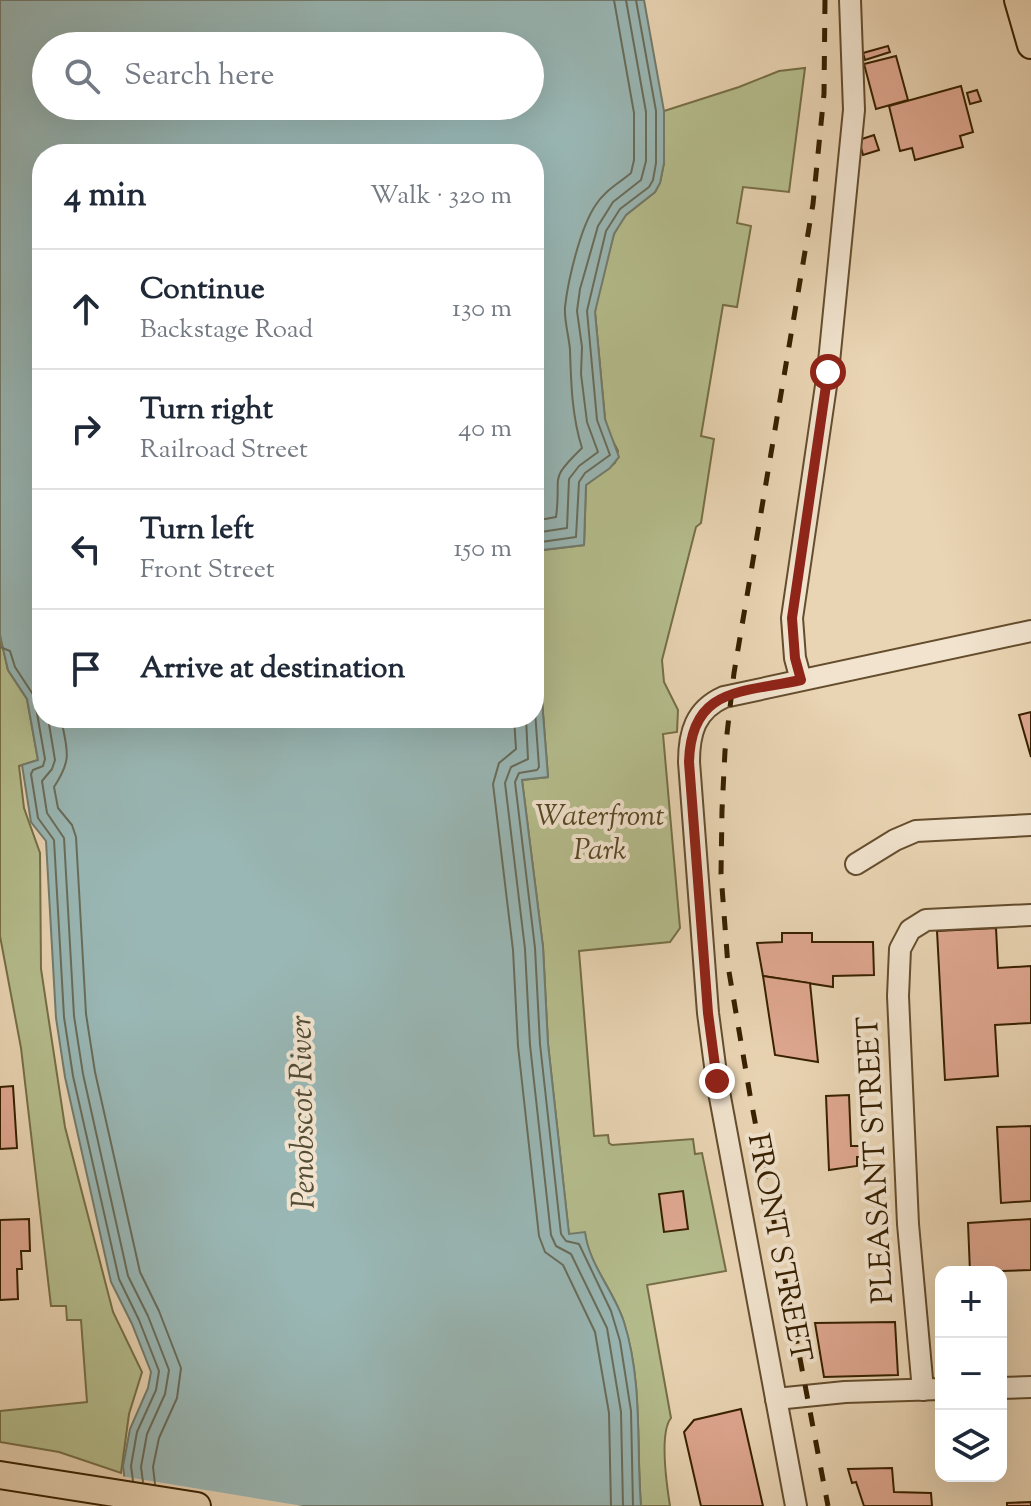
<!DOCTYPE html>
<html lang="en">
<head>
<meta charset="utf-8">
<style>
  :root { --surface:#fff; --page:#f6f6f7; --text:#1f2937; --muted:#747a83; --line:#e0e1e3 }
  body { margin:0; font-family:"Sorts Mill Goudy",serif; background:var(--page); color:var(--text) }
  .controls { position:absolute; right:24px; bottom:24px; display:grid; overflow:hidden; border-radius:16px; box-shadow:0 8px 32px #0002 }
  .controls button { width:72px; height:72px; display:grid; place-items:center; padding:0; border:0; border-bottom:2px solid var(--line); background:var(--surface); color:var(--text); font:40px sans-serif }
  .stop { position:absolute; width:24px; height:24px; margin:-18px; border:6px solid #8f2418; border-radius:50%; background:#fff }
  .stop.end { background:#8f2418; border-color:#fff; box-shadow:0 2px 8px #0008 }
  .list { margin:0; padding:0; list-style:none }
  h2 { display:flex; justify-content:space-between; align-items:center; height:104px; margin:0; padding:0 32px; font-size:34px }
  h2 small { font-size:26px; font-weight:400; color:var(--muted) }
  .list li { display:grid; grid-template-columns:52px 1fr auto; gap:24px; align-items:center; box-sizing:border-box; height:120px; padding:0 32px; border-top:2px solid var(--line) }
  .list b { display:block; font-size:30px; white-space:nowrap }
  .list p { margin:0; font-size:26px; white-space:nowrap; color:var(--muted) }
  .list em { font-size:26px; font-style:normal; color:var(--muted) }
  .icon { flex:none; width:44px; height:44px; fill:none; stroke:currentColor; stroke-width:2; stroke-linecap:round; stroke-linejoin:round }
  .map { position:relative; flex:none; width:1031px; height:1506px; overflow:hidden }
  .search { position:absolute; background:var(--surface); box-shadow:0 8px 32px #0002; left:32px; top:32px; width:512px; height:88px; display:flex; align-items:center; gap:20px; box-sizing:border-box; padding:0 28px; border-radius:44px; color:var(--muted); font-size:30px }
  .panel { position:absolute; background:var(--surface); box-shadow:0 8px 32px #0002; left:32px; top:144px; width:512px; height:584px; border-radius:32px }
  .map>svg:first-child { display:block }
  .green { fill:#b5bd8d; stroke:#766e46; stroke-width:2 }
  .water { fill:#99b7b5; stroke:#727b6d; stroke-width:2; fill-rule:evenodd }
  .pier { fill:#e9d4b3 }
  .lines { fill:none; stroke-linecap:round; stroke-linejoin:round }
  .shore { stroke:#686c5a; stroke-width:2 }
  .building { fill:#dfa790; stroke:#372000; stroke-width:2 }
  .minor-casing { stroke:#644d2d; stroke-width:24 }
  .major-casing { stroke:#372000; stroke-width:30 }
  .minor { stroke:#f1e3ce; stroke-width:20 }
  .major { stroke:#e9d4b3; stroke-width:26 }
  .rail { stroke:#372000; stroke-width:5; stroke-dasharray:14 14; stroke-linecap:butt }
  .route { stroke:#8f2418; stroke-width:10 }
  .labels { text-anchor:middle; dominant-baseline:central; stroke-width:8; stroke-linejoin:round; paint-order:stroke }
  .park-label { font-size:30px; font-style:italic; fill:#564723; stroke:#f1e3ce }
  .street-label { font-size:30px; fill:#372000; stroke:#f1e3ce }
  .water-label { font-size:32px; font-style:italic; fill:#544d36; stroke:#f1e3ce }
</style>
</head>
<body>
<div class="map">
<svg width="1031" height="1506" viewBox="0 0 1031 1506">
  <rect width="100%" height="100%" fill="#e9d4b3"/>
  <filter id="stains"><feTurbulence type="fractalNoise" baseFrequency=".0025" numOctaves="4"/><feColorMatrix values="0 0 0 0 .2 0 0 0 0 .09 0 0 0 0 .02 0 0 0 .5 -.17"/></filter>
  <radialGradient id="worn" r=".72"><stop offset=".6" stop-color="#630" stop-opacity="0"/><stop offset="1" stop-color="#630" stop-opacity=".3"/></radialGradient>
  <g class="green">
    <path d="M805,68L789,192L743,187L737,223L751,226L737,307L723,305L701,436L714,439L701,523L696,527L662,660L664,682L678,710L677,732L663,734L680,928L670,942L579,951L594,1136L608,1135L609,1143L612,1145L693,1139L695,1154L702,1153L726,1271L647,1285L671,1418C659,1433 667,1487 670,1506H641C636,1444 643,1383 624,1323C615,1291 589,1266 585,1233L569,1235L548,1044L543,947L522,780L548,777L534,599V551L584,545L586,485L615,463L618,451L608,432L605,419L595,312L598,292L614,234L620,223L626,215L655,192L660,183L664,163V111L739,87L779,71Z"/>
    <polygon points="0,635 8,670 27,699 38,760 19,766 24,808 40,853 41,969 65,1127 113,1312 142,1372 129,1414 121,1473 59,1452 0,1442 0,1411 87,1402 81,1320 67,1320 66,1306 51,1306 21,1048 0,936"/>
  </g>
  <path class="water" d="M0,0H644L664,111V163L660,183L655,192L626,215L614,234L595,312L605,419L619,457L610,468L586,485L584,545L534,551V154H42V718H534V599L548,777L522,780L543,947L548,1044L569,1234L585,1232C589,1265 614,1291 624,1322C643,1383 636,1444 641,1506H128L123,1466L130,1429L148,1388L151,1372L132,1324L111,1282L65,1077L56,1018L46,841L31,822L22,765L38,760L27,699L8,670L0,635ZM46,46H530V106H46Z"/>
  <polygon class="pier" points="120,1476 121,1476 303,1506 124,1506"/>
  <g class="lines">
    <g class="shore">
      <path d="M534,521L556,517C562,474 547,482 582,448C572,417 571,383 570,350C569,336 564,321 565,307C568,280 580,229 595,206C604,191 618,184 631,173L634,160V113L614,0"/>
      <polyline points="534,533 567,528 569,479 579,466 598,452 587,422 581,374 582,347 577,311 580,289 598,226 613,202 641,180 646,161 646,112 626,0"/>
      <polyline points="534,543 576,537 579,482 585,473 610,455 597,420 587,311 606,231 620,209 649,187 653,180 656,163 656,111 636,0"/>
      <polyline points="0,647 10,651 15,667 34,696 45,759 43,766 33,770 31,774 38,818 54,840 64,1017 73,1076 119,1279 139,1320 159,1371 156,1390 137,1432 131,1466 133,1481"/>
      <polyline points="534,697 539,767 537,770 519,773 515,782 535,948 540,1044 561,1234 566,1241 579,1244 611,1311 620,1341 631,1411 633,1506"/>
      <polyline points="48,718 55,760 52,769 42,781 47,813 64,838 74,1016 83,1074 128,1276 148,1316 169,1370 165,1394 147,1434 141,1467 143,1482"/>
      <path d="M61,718C67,751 73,758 54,787L58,808L72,825L76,837L86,1014L95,1072L140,1272L159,1311L181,1368L177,1398L159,1438L153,1467L155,1484"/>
      <polyline points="514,718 516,749 499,763 493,784 513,950 518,1046 539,1236 545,1252 563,1265 595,1332 609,1413 611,1506"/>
      <polyline points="526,718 528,759 511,767 505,783 525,949 530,1045 551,1235 556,1246 571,1254 607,1328 621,1412 623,1506"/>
    </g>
  </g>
  <g class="building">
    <polygon points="888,46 890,52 865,60 863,53"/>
    <polygon points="896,56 908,100 876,109 864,64"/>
    <polygon points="961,86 973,132 960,136 963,147 915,160 912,148 900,151 889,106"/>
    <polygon points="977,90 981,101 970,104 967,93"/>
    <polygon points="874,135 879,150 863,155 859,140"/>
    <polygon points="1031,712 1031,757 1019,715"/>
    <polygon points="996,928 998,968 1031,966 1031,1023 995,1025 998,1076 945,1080 937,931"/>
    <polygon points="782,933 812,933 812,942 873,942 874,975 833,976 833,987 763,976 757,943 782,942"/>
    <polygon points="763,976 810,983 818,1062 775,1055"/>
    <polygon points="13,1086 17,1148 0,1149 0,1087"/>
    <polygon points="849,1095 851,1146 861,1146 862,1157 857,1157 857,1166 829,1170 826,1096"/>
    <polygon points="1031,1126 1031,1201 1001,1203 997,1127"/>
    <polygon points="683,1191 688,1229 664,1232 659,1194"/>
    <polygon points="29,1219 30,1251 21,1251 22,1269 17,1269 18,1299 0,1300 0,1220"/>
    <polygon points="1031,1219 1031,1270 970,1272 968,1223"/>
    <polygon points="895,1322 898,1375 824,1377 815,1323"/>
    <polygon points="741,1409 763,1506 701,1506 684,1432 694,1420"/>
    <polygon points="892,1468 894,1492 931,1493 932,1506 864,1506 856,1482 852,1483 848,1469"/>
    <polygon points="1031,1502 1031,1506 1007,1506 1007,1503"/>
  </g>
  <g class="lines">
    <defs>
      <g id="minor">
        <polyline points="801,680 795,658 792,618 828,372 854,110 850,0"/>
        <polyline points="856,864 895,840 916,831 1031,825"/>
        <polyline points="1001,1388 1031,1387"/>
        <polyline points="923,1390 908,1224 898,996 900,949 910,930 926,920 1031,915"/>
        <polyline points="776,1399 845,1392 941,1389"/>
        <path d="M796,1506L717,1081L708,1013L689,762C689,733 695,710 724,697L1031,631"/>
      </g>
      <g id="major">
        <polyline points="1018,0 1031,45"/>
        <polyline points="0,1475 197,1506"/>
      </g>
    </defs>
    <use href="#minor" class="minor-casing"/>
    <use href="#major" class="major-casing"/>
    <use href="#minor" class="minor"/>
    <use href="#major" class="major"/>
    <polyline class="rail" points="825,0 824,94 813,204 734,673 725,751 722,810 721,874 728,966 750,1095 828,1506"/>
  </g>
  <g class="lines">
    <path class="route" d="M717,1081L708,1013L689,762C691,687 741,693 801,680L795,658L792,618L828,372"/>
  </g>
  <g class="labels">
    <g class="park-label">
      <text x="600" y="817">Waterfront<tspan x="600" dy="34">Park</tspan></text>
    </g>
    <g class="street-label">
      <text transform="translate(877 1160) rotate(-93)">PLEASANT STREET</text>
      <text transform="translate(778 1248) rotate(79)">FRONT STREET</text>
    </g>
    <g class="water-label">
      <text transform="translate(304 1112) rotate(-91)">Penobscot River</text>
    </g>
  </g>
  <rect width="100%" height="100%" filter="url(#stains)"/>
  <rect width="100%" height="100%" fill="url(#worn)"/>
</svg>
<div class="controls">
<button>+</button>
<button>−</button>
<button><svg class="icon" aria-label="layers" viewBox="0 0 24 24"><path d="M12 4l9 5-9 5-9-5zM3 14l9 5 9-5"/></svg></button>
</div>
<div class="stop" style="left:828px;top:372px"></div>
<div class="stop end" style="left:717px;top:1081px"></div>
<div class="search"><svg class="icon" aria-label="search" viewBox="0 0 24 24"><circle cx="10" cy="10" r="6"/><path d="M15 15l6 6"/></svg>Search here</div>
<section class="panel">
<h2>4 min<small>Walk · 320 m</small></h2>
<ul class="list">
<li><svg class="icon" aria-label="ahead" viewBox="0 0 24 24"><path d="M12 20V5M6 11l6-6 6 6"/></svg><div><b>Continue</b><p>Backstage Road</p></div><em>130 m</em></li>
<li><svg class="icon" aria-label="right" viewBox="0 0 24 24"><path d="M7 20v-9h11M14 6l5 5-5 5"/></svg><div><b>Turn right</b><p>Railroad Street</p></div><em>40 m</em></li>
<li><svg class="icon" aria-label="left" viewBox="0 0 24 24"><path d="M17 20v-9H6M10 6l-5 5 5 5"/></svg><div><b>Turn left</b><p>Front Street</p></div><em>150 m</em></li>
<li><svg class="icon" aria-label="arrive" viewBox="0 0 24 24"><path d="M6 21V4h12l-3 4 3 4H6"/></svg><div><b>Arrive at destination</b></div></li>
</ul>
</section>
</div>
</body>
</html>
